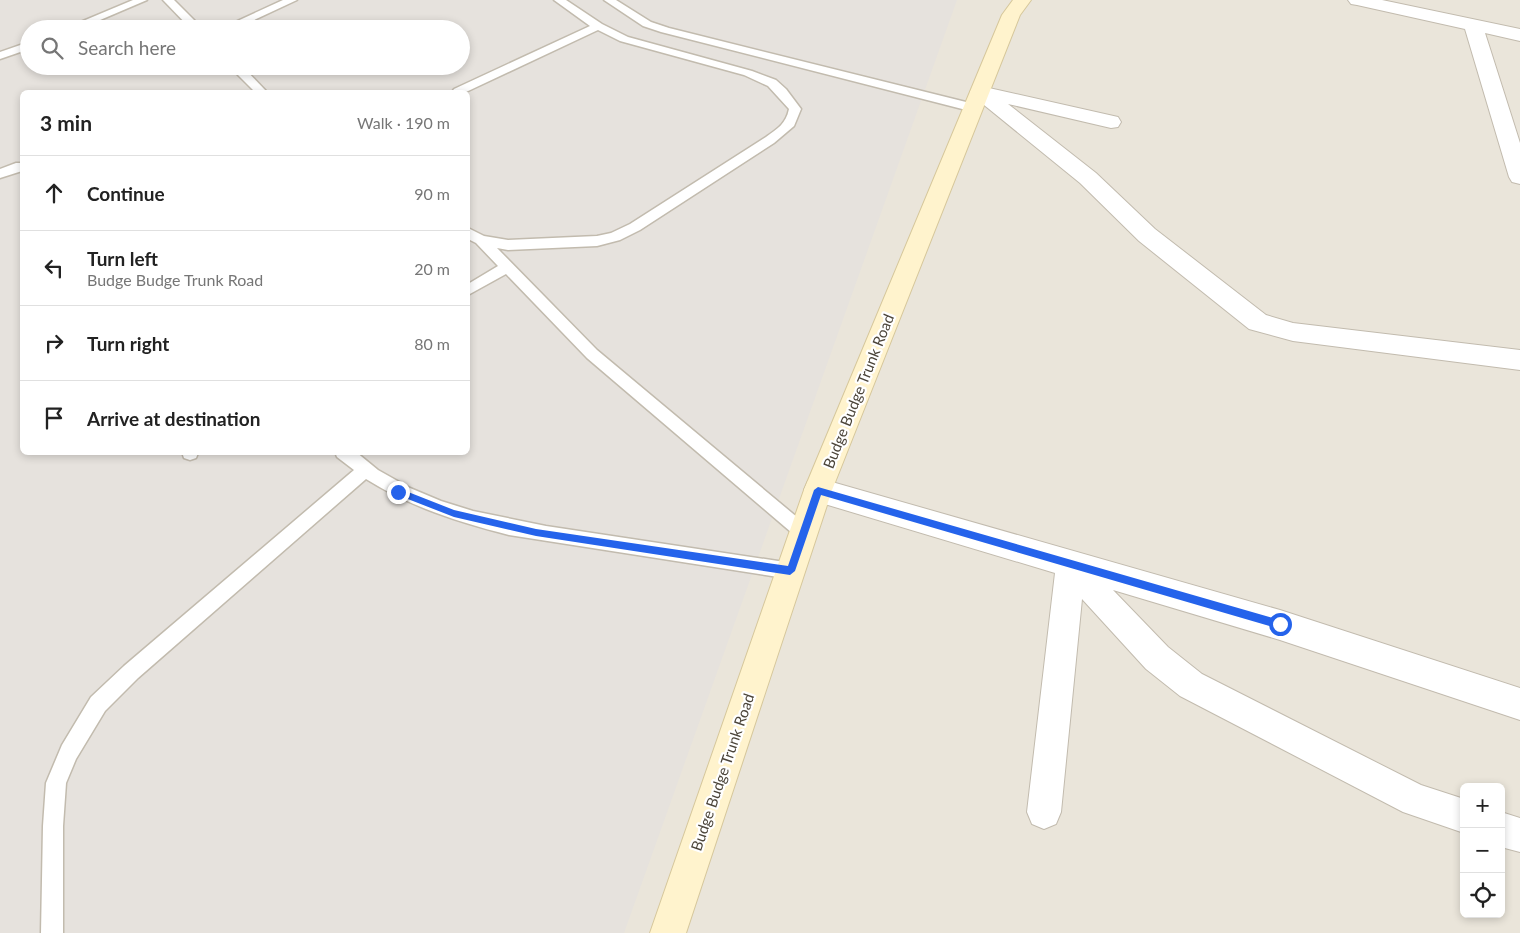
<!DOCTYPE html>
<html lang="en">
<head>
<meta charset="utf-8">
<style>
  :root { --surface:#fff; --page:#f6f6f6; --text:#222; --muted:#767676; --line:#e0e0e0 }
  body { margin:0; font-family:Lato,sans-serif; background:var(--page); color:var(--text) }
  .controls { position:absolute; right:15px; bottom:15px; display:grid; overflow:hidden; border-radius:8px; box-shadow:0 2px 8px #0003 }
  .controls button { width:45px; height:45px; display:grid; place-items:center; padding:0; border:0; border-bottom:1px solid var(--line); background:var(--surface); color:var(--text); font:25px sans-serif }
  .stop { position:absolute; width:15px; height:15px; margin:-11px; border:4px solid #2563eb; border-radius:50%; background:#fff }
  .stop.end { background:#2563eb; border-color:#fff; box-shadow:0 1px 5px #0008 }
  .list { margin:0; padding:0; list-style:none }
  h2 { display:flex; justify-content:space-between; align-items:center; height:65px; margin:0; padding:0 20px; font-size:21px }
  h2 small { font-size:16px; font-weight:400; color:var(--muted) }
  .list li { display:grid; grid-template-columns:32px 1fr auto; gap:15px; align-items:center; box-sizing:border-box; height:75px; padding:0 20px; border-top:1px solid var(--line) }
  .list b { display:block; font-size:19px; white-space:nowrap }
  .list p { margin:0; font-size:16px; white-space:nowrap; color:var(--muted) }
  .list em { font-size:16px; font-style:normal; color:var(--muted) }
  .icon { flex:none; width:28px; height:28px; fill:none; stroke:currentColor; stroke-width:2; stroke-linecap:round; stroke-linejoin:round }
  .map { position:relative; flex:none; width:1520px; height:933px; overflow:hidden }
  .search { position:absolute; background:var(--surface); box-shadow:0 2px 8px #0003; left:20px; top:20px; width:450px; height:55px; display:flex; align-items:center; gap:12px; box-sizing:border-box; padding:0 18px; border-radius:28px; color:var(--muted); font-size:19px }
  .panel { position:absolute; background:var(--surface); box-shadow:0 2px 8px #0003; left:20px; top:90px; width:450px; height:365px; border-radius:8px }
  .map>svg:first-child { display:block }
  .residential { fill:#eae5da; fill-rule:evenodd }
  .industrial { fill:#e6e2dd; fill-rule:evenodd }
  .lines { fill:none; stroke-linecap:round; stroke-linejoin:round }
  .service-casing { stroke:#c2bbae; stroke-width:3 }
  .minor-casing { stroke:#c2bbae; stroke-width:2 }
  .secondary-casing { stroke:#d6c79b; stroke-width:2 }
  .service { fill:#fff; fill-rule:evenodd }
  .minor { fill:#fff; fill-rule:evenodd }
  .secondary { fill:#fff3cd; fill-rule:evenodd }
  .route { fill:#2563eb }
  .labels { text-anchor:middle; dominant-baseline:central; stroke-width:4.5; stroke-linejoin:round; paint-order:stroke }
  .street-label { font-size:15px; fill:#4b4439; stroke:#fff }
</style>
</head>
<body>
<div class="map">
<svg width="1520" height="933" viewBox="0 0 1520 933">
  <rect width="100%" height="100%" fill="#f6f3ec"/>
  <path class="residential" d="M0,0H1520V933H0ZM29,29H461V66H29ZM22,92H468V452H22ZM1464,787H1501V914H1464Z"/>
  <path class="industrial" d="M0,0H957L624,933H0ZM29,29H461V66H29ZM22,92H468V452H22Z"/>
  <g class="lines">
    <defs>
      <g id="service">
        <polygon points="133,0 147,0 79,29 64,29"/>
        <polygon points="163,0 174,0 203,29 191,29"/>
        <polygon points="283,0 297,0 235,29 220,29"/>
        <path d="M554,0H566L602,24L628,37L752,71L776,80L786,89L801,109L794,126L774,143L640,230L620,240L597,246L508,250L497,248L597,350L810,528L813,533L810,538L804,541L798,538L587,358L506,274L468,295V284L498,266L476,243L468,239V228L484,236L508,240L597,236L611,233L630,224L766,137C777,129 786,124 789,109L768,86L744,75L620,41L598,30L466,92H452L454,89L590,26Z"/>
        <polygon points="604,0 616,0 651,22 669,28 974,104 980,108 974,112 661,32 643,26"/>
        <polygon points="29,42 29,49 0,59 0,52"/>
        <polygon points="229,66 242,66 267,92 255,92"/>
        <polygon points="16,163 22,163 22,171 0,178 0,169"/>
        <polygon points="182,452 198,452 198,453 196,458 190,460 184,458"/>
        <path d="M335,452H356L378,470L410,488L441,501L473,511L546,526L791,563L797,565L800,571L797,577L791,579L509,535C458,522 411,507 366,479L138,678L105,711L76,759L66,783L63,826V933H41L43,826L46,783L62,745L91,697L124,666L354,470L337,457Z"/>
      </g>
      <g id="minor">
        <polygon points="1348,0 1382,0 1520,29 1520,41 1485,33 1520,143 1520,184 1512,182 1509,177 1465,29 1357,5 1351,4"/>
        <polygon points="980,86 1118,117 1121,122 1118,127 1111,128 1008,104 1096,173 1155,229 1266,315 1293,323 1520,350 1520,370 1293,341 1249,329 1139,241 1080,183 973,96 970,92 973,88"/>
        <polygon points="818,478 1280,610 1520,688 1520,720 1280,640 1113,590 1168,647 1202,674 1421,785 1464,799 1464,833 1403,812 1180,696 1146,669 1082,599 1061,812 1056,824 1044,829 1032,824 1027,812 1055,573 808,499 804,490 808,481"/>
        <polygon points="1501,812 1520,818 1520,852 1501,847"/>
      </g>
      <polygon id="secondary" points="1013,0 1031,0 1020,15 832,490 686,933 650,933 804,490 1002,15"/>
    </defs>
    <use href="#service" class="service-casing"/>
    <use href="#minor" class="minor-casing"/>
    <use href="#secondary" class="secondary-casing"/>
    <use href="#service" class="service"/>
    <use href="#minor" class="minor"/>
    <use href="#secondary" class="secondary"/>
  </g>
  <polygon class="route" points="818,487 1280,620 1284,624 1280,629 821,495 795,571 790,575 536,536 454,517 395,494 394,492 398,488 454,510 536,529 788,566 814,490"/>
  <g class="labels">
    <g class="street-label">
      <text transform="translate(858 391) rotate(-68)">Budge Budge Trunk Road</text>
      <text transform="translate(722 772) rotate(-71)">Budge Budge Trunk Road</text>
    </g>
  </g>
</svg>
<div class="controls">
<button>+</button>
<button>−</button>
<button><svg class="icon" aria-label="locate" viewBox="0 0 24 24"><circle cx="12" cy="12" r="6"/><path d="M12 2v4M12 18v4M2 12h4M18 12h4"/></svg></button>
</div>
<div class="stop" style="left:1280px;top:624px"></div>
<div class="stop end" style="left:398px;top:492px"></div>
<div class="search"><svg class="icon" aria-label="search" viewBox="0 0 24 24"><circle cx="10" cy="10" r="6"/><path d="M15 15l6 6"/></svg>Search here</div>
<section class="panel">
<h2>3 min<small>Walk · 190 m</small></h2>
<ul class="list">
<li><svg class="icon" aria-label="ahead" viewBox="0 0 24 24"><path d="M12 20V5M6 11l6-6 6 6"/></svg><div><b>Continue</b></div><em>90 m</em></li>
<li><svg class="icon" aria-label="left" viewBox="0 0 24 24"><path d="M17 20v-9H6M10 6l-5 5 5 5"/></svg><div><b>Turn left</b><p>Budge Budge Trunk Road</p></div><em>20 m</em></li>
<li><svg class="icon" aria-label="right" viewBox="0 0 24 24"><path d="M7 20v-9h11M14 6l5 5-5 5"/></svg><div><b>Turn right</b></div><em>80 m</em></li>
<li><svg class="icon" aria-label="arrive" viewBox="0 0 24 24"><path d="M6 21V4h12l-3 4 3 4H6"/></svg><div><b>Arrive at destination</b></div></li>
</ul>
</section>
</div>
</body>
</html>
